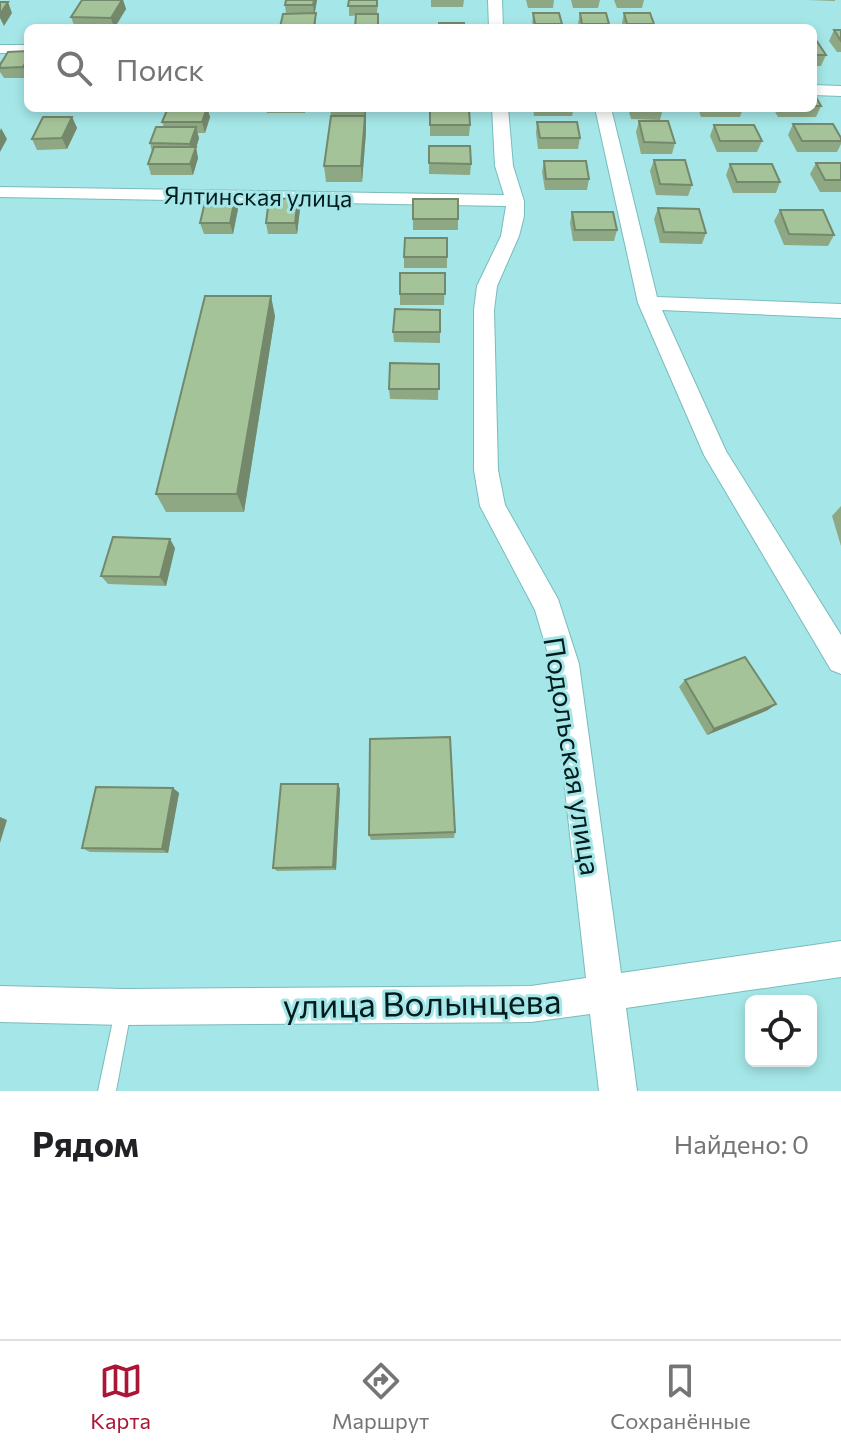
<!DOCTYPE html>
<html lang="ru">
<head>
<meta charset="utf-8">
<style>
  :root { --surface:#fff; --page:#f2f2f2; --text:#202124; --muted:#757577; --line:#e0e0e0; --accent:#ab1637 }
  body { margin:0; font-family:Commissioner,sans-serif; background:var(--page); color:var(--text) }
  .controls { position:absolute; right:24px; bottom:24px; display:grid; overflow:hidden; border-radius:12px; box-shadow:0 4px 12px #0003 }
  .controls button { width:72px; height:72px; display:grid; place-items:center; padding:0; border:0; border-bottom:2px solid var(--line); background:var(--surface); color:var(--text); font:40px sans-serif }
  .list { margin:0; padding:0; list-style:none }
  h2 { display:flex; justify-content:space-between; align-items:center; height:104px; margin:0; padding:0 32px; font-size:34px }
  h2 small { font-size:26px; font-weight:400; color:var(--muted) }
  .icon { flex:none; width:44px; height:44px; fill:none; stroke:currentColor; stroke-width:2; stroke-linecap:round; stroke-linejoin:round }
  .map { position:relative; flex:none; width:841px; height:1091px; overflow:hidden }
  .search { position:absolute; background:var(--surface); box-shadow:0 4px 12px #0003; left:24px; right:24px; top:24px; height:88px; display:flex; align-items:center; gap:20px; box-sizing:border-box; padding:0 28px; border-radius:12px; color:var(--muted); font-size:30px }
  .sheet { height:248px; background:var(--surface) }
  nav { display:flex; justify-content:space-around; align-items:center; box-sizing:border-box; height:112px; border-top:2px solid var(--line); background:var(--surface); font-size:22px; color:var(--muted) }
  nav a { display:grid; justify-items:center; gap:4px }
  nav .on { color:var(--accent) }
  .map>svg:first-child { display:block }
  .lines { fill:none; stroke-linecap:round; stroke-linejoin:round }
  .service-casing { stroke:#7abbbc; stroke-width:2 }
  .minor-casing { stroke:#7abbbc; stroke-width:2 }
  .service { fill:#fff; fill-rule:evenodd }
  .minor { fill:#fff; fill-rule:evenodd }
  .wall { fill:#8ea884 }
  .shaded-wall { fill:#74886b }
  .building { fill:#a5c399; stroke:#74886b; stroke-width:2 }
  .labels { text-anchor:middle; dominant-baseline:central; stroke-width:6; stroke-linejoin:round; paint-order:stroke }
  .far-street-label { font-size:24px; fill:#021c1d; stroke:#a5e7e8 }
  .street-label { font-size:28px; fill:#021c1d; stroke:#a5e7e8 }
  .near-street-label { font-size:34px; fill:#021c1d; stroke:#a5e7e8 }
</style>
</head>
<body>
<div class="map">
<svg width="841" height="1091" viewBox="0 0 841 1091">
  <rect width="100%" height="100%" fill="#a5e7e8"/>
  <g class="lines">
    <defs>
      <polygon id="service" points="123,1003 129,1005 131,1011 116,1091 98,1091 115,1011 117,1005"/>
      <g id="minor">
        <polygon points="488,0 502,0 503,28 489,28"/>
        <rect x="0" y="45" width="28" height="8"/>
        <polygon points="813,85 841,86 841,96 813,95"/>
        <polygon points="492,108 508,108 513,166 524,201 524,216 519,236 497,286 494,310 498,470 505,505 558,599 579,664 621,973 841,941 841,977 626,1008 637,1091 599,1091 590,1014 531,1022 124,1025 0,1022 0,986 124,989 531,986 586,978 551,664 535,610 480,506 474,470 474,310 477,286 501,236 506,206 0,197 0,187 504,195 495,166"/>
        <polygon points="595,108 611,108 657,297 841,304 841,318 662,310 726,451 841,635 841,674 831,670 704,455 638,303"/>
      </g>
    </defs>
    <use href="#service" class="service-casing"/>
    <use href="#minor" class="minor-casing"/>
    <use href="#service" class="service"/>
    <use href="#minor" class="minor"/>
  </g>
  <g class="wall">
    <polygon points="82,0 123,0 126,9 115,28 75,28 71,17"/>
    <polygon points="286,0 317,0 315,13 316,28 280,28 283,14 286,14 285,5"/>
    <polygon points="349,0 378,0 377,14 349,16"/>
    <polygon points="431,0 464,0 463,7 431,7"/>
    <polygon points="526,0 554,0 553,8 528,8"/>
    <polygon points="571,0 600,0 598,8 573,8"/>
    <polygon points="614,0 644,0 642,8 617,8"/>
    <polygon points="807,0 835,0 835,1"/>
    <polygon points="533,13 562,24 561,28 532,28"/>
    <polygon points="580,13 609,24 609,28 579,28 578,24"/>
    <polygon points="624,13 654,24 653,28 623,28 622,23"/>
    <polygon points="834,30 841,30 841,52 837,52 829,41"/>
    <polygon points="813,40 826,55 821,66 813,66"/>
    <polygon points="28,51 28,78 4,78 0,72 0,61 1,63"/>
    <polygon points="813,92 821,106 816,117 778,117 773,108 813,108"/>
    <polygon points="168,108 212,108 211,111 208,111 210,117 205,133 197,133 199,138 196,148 198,158 193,175 151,175 148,164 152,152 150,143 164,127 162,122"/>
    <polygon points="266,108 306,108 305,113 267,113"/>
    <polygon points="330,108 366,108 366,132 362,182 326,182 324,166 331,116"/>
    <polygon points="533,108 574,108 572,116 534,116"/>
    <polygon points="628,108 663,108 663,109 660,120 631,119"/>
    <polygon points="698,108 743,108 740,117 701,117"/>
    <polygon points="430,109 470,125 469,136 430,136"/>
    <polygon points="72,117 77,128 67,149 37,150 32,139"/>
    <polygon points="639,121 675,143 672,154 641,154 636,132"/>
    <polygon points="537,122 580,138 578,149 538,149 536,133"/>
    <polygon points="793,124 841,138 841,144 837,152 797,152 788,135"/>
    <polygon points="714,125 762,141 757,152 717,152 710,136"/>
    <polygon points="429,146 471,164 470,175 429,174"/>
    <polygon points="654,160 692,185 688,196 656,195 650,171"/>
    <polygon points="544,161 589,179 587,190 545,190 542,172"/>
    <polygon points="816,163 841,163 841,192 820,192 810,174"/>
    <polygon points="730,164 780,182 776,193 733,193 726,175"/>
    <polygon points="413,199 458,219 458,230 413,230"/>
    <polygon points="658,208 706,233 702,244 660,243 654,219"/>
    <polygon points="238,209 233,234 204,234 200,223"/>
    <polygon points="300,209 297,234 268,234 266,223"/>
    <polygon points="780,210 834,235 828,246 784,245 774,221"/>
    <polygon points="572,212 617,230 614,241 573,241 570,223"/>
    <polygon points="447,238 447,268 404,268 404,257"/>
    <polygon points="445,273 444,305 400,305 400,294"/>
    <polygon points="440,310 440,343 394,342 393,332"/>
    <polygon points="275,316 244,512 166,512 156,494"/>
    <polygon points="439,364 438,400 390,399 389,389"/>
    <polygon points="841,506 841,546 832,516"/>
    <polygon points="175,548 166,586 108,584 101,576"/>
    <polygon points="685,680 768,710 707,735 679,687"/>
    <polygon points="338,784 340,789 336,870 277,871 273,868"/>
    <polygon points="173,788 179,793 168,853 90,852 82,848"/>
    <polygon points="455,832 454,838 371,840 369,835"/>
  </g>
  <g class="shaded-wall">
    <polygon points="122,0 123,0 126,9 114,28 111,18"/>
    <polygon points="314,0 317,0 314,16 313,5"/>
    <polygon points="8,2 12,13 4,26 0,18 0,14"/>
    <polygon points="28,58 28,78 23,67"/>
    <polygon points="207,108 210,117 205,133 202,122"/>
    <polygon points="364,108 366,108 366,132 362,182 361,166 365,122"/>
    <polygon points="72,117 77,128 67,149 62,138"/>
    <polygon points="196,127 199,138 196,148 198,158 193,175 190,164 193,154 190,144"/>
    <polygon points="1,128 7,139 0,152 0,131"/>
    <polygon points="235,198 238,209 233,234 230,223"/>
    <polygon points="298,198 300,209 297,234 295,223"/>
    <polygon points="271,296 275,316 244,512 237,494"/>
    <polygon points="170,539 175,548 166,586 160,577"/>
    <polygon points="776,704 768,710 707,735 714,729"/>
    <polygon points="338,784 340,789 336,870 333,867"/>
    <polygon points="173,788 179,793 168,853 162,849"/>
    <polygon points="0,817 7,820 0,843"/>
  </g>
  <g class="building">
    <polygon points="82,0 122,0 111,18 71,17"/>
    <polygon points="286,0 314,0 313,5 285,5"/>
    <polygon points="349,0 377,0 377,6 348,6"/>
    <polygon points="0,2 8,2 0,14"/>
    <polygon points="316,13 314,27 280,27 283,14"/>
    <polygon points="533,13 559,13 562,24 535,24"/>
    <polygon points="580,13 606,13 609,24 582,24"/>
    <polygon points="624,13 650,13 654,24 627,24"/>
    <polygon points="356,14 378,14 378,28 355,28"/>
    <rect x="439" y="23" width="25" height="5"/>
    <polygon points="834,30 841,30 841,41"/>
    <polygon points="813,40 816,40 826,55 813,55"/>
    <polygon points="28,51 28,58 23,67 0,68 0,65 8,52"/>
    <polygon points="813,92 821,106 813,106"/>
    <polygon points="168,108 207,108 202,122 162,122"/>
    <polygon points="430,109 469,109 470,125 430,125"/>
    <polygon points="331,116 365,116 361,166 324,166"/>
    <polygon points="43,117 72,117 62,138 32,139"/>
    <polygon points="639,121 668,121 675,143 644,142"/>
    <polygon points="537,122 577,122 580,138 540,138"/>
    <polygon points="793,124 833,124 841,138 841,141 802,141"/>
    <polygon points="714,125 754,125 762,141 720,141"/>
    <polygon points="156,127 196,127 190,144 150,143"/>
    <polygon points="429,146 470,146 471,164 429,163"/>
    <polygon points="154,147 196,147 190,164 148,164"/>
    <polygon points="654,160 685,160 692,185 660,184"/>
    <polygon points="544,161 586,161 589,179 546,179"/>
    <polygon points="816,163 841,163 841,180 825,180"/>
    <polygon points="730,164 772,164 780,182 737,182"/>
    <polygon points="206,198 235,198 230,223 200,223"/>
    <polygon points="298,198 295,223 266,223 269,199"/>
    <rect x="413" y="199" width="45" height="20"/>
    <polygon points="658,208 699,209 706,233 664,232"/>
    <polygon points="780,210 823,210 834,235 789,234"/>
    <polygon points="572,212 613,212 617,230 575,230"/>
    <polygon points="405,238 447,238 447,257 404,257"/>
    <rect x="400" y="273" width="45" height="21"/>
    <polygon points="205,296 271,296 237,494 156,494"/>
    <polygon points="395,309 440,310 440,332 393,332"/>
    <polygon points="390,363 439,364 439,389 389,389"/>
    <polygon points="113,537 170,539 160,577 101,576"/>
    <polygon points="745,657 776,704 714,729 685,680"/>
    <polygon points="450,737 455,832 369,835 370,739"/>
    <polygon points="281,784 338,784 333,867 273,868"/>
    <polygon points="96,787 173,788 162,849 82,848"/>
  </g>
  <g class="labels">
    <g class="far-street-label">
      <text transform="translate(258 196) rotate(1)">Ялтинская улица</text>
    </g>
    <g class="street-label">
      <text transform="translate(573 756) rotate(81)">Подольская улица</text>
    </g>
    <g class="near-street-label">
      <text transform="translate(422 1002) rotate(-1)">улица Волынцева</text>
    </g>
  </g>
</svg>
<div class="controls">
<button><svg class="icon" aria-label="locate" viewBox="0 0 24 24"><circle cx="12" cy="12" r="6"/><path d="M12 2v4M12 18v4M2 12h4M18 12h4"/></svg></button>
</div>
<div class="search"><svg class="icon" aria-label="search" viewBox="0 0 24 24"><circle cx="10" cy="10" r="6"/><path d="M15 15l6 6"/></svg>Поиск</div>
</div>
<section class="sheet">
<h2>Рядом<small>Найдено: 0</small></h2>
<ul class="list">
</ul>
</section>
<nav>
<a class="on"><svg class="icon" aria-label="map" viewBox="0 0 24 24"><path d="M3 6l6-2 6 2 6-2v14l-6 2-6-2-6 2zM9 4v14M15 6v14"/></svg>Карта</a>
<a><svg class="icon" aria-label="directions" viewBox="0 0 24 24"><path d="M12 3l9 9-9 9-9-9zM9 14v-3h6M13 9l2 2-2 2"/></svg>Маршрут</a>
<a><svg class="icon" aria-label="saved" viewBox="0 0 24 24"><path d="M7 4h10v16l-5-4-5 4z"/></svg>Сохранённые</a>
</nav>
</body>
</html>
